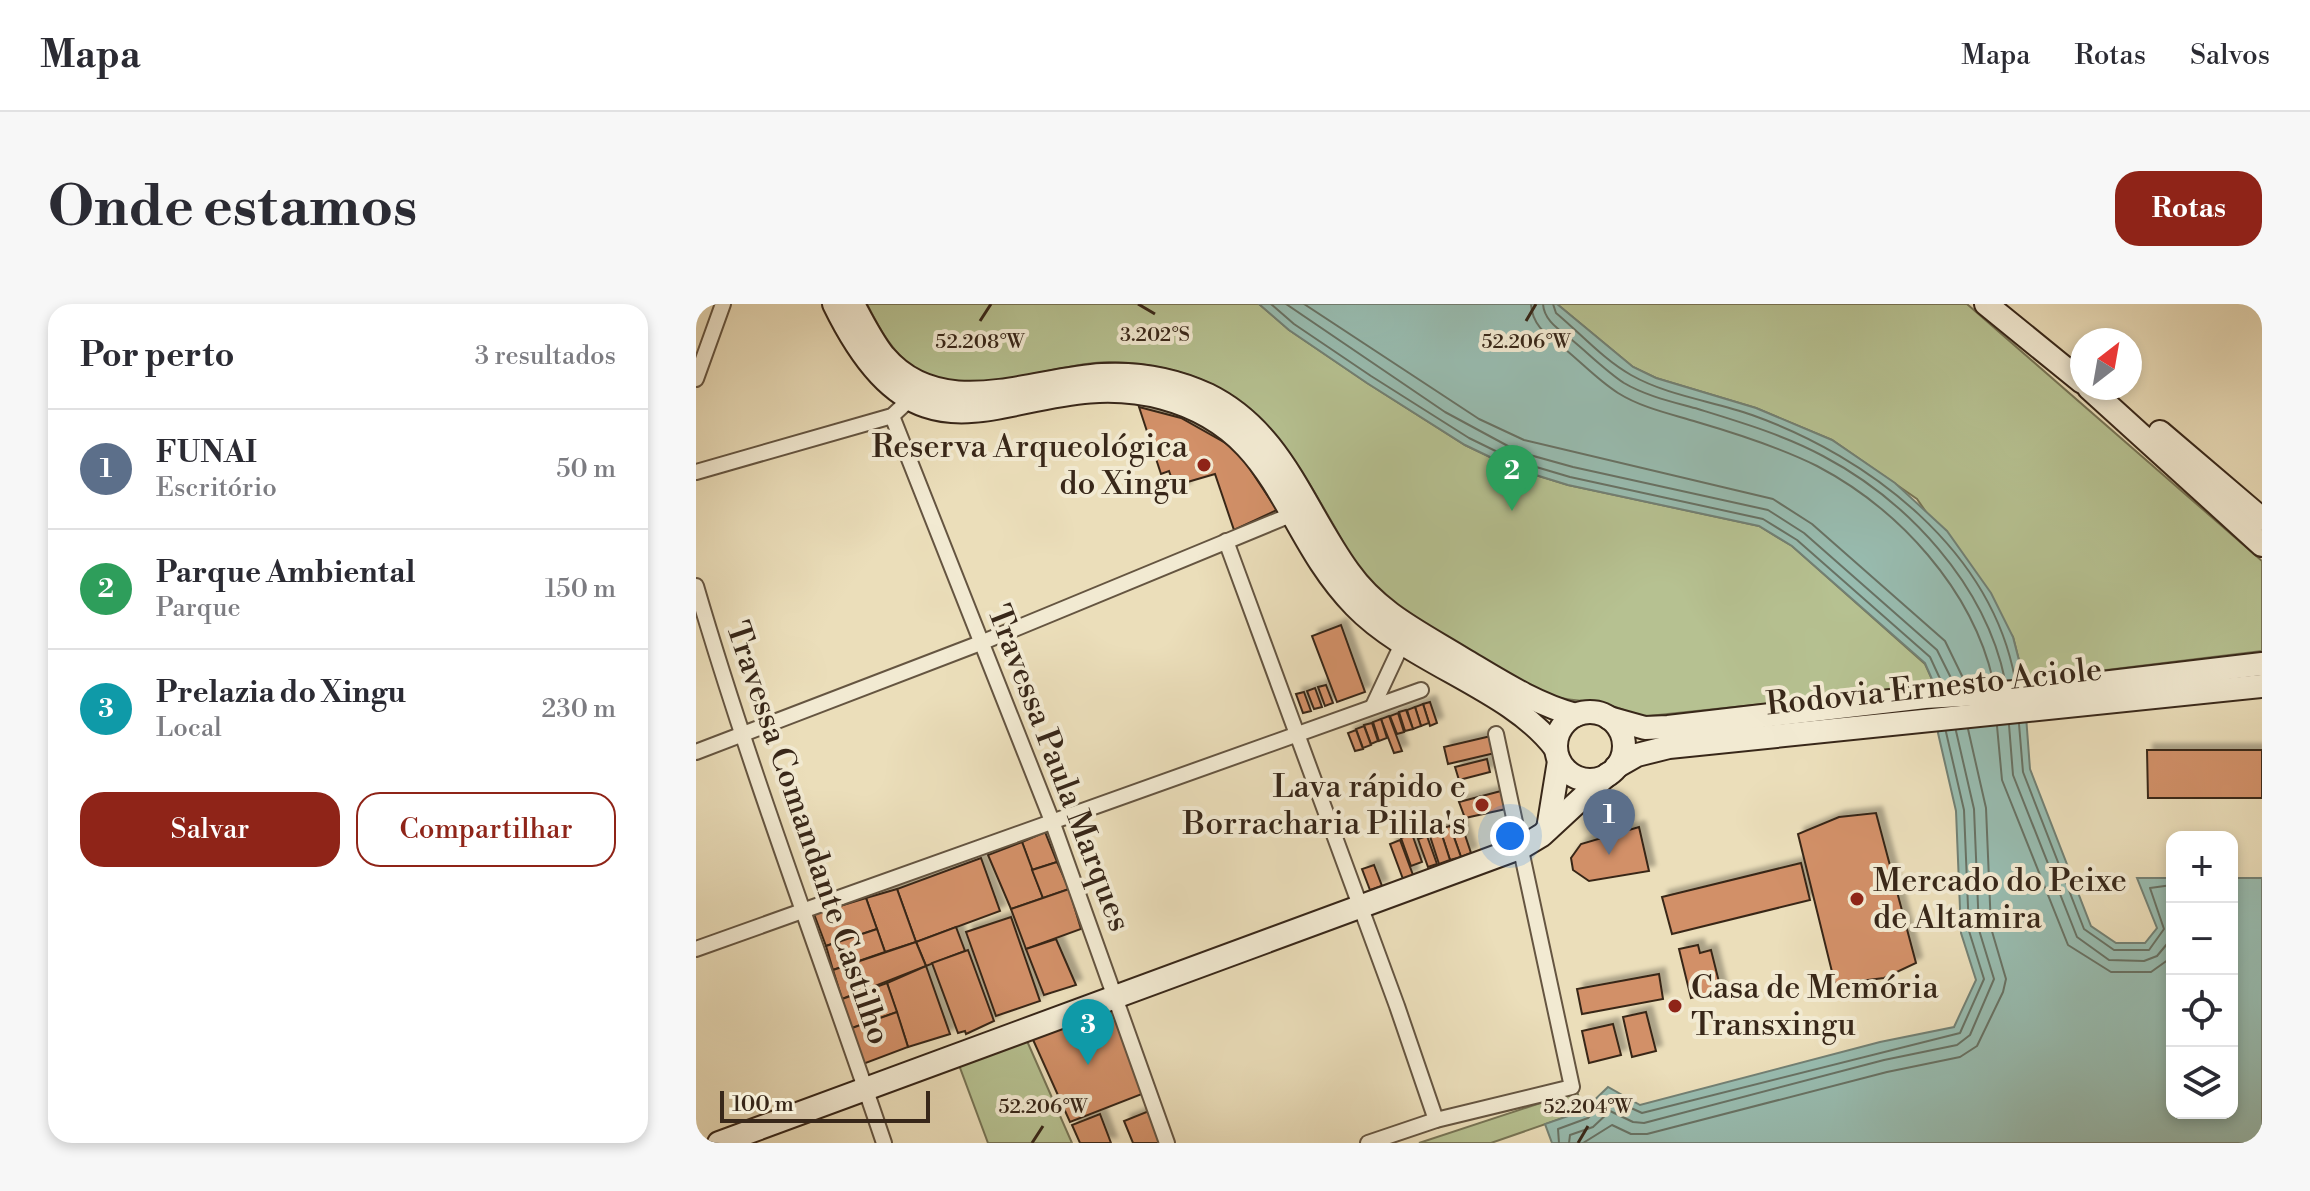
<!DOCTYPE html>
<html lang="pt">
<head>
<meta charset="utf-8">
<style>
  :root { --surface:#fff; --page:#f7f7f7; --text:#2b2b33; --muted:#7c7c81; --line:#e1e1e2; --accent:#8f2418 }
  body { margin:0; font-family:"Libre Bodoni",serif; background:var(--page); color:var(--text) }
  .controls { position:absolute; right:24px; bottom:24px; display:grid; overflow:hidden; border-radius:16px; box-shadow:0 4px 12px #0003 }
  .controls button { width:72px; height:72px; display:grid; place-items:center; padding:0; border:0; border-bottom:2px solid var(--line); background:var(--surface); color:var(--text); font:40px sans-serif }
  .compass { position:absolute; left:1374px; top:24px; width:72px; height:72px; border-radius:50%; background:var(--surface); box-shadow:0 4px 12px #0003; rotate:31deg }
  .scale { position:absolute; left:24px; bottom:20px; width:210px; box-sizing:border-box; padding-left:8px; border:4px solid #382719; border-top:0; font-size:22px; line-height:28px; white-space:nowrap; color:#382719; -webkit-text-stroke:6px #f2ead2; paint-order:stroke }
  .you { position:absolute; left:814px; top:532px; width:28px; height:28px; margin:-20px; border:6px solid #fff; border-radius:50%; background:#1a73e8; box-shadow:0 0 0 12px #1a73e833 }
  .badge { display:grid; place-items:center; width:52px; height:52px; border-radius:50%; background:var(--accent); color:#fff; font-size:26px; font-weight:700 }
  .pin { position:absolute; translate:-50% -66px; filter:drop-shadow(0 2px 4px #0008) }
  .pin::after { content:''; position:absolute; top:42px; width:28px; height:24px; background:inherit; clip-path:polygon(0 0,100% 0,50% 100%) }
  .list { margin:0; padding:0; list-style:none }
  h2 { display:flex; justify-content:space-between; align-items:center; height:104px; margin:0; padding:0 32px; font-size:34px }
  h2 small { font-size:26px; font-weight:400; color:var(--muted) }
  .list li { display:grid; grid-template-columns:52px 1fr auto; gap:24px; align-items:center; box-sizing:border-box; height:120px; padding:0 32px; border-top:2px solid var(--line) }
  .list b { display:block; font-size:30px; white-space:nowrap }
  .list p { margin:0; font-size:26px; white-space:nowrap; color:var(--muted) }
  .list em { font-size:26px; font-style:normal; color:var(--muted) }
  .actions { display:flex; gap:16px; padding:24px 32px }
  .actions a { flex:1; padding:18px 0; border:2px solid var(--accent); border-radius:24px; text-align:center; font-size:28px; color:var(--accent) }
  .actions .main { background:var(--accent); color:#fff }
  .icon { flex:none; width:44px; height:44px; fill:none; stroke:currentColor; stroke-width:2; stroke-linecap:round; stroke-linejoin:round }
  .map { position:relative; flex:none; width:1566px; height:839px; overflow:hidden; border-radius:24px }
  header { display:flex; align-items:center; gap:48px; box-sizing:border-box; height:112px; padding:0 40px; background:var(--surface); border-bottom:2px solid var(--line) }
  header strong { font-size:38px }
  nav { display:flex; gap:44px; margin-inline-start:auto; font-size:28px }
  .intro { display:flex; align-items:center; justify-content:space-between; box-sizing:border-box; height:192px; padding:0 48px }
  h1 { margin:0; font-size:56px }
  .button { padding:20px 36px; border-radius:24px; background:var(--accent); color:#fff; font-size:28px; font-weight:700 }
  main { display:flex; gap:48px; padding:0 48px }
  aside { flex:1; background:var(--surface); border-radius:24px; box-shadow:0 4px 12px #0003 }
  .map>svg:first-child { display:block }
  .green { fill:#b6c191; stroke:#777455; stroke-width:2 }
  .water { fill:#98bcb0; stroke:#728074; stroke-width:2 }
  .lines { fill:none; stroke-linecap:round; stroke-linejoin:round }
  .shore { stroke:#687264; stroke-width:2 }
  .building { fill:#d29068; stroke:#382719; stroke-width:2; filter:url(#shadow) }
  .street-casing { stroke:#655541; stroke-width:18 }
  .secondary-casing { stroke:#382719; stroke-width:26 }
  .street { stroke:#f2ead2; stroke-width:14 }
  .secondary { stroke:#f2ead2; stroke-width:22 }
  .ticks { fill:none; stroke:#382719; stroke-width:3 }
  .poi-dot { fill:#8f2418; stroke:#f2ead2; stroke-width:3 }
  .labels { text-anchor:middle; dominant-baseline:central; stroke-width:8; stroke-linejoin:round; paint-order:stroke }
  .poi-label { font-size:32px; fill:#382719; stroke:#f2ead2; text-anchor:end }
  .street-label { font-size:32px; fill:#382719; stroke:#f2ead2 }
  .ticks-label { font-size:20px; text-anchor:middle; fill:#382719; stroke:#f2ead2; stroke-width:8; stroke-linejoin:round; paint-order:stroke }
</style>
</head>
<body>
<header>
<strong>Mapa</strong>
<nav><a>Mapa</a><a>Rotas</a><a>Salvos</a></nav>
</header>
<div class="intro"><h1>Onde estamos</h1><a class="button">Rotas</a></div>
<main>
<aside>
<h2>Por perto<small>3 resultados</small></h2>
<ul class="list">
<li><span class="badge" style="background:#5c6f8a">1</span><div><b>FUNAI</b><p>Escritório</p></div><em>50 m</em></li>
<li><span class="badge" style="background:#2e9e5b">2</span><div><b>Parque Ambiental</b><p>Parque</p></div><em>150 m</em></li>
<li><span class="badge" style="background:#0f9aa8">3</span><div><b>Prelazia do Xingu</b><p>Local</p></div><em>230 m</em></li>
</ul>
<div class="actions"><a class="main">Salvar</a><a>Compartilhar</a></div>
</aside>
<div class="map">
<svg width="1566" height="839" viewBox="0 0 1566 839">
  <defs>
    <filter id="shadow"><feDropShadow dx="6" dy="-6" stdDeviation="2" flood-color="#0004"/></filter>
  </defs>
  <rect width="100%" height="100%" fill="#ebdeba"/>
  <filter id="stains"><feTurbulence type="fractalNoise" baseFrequency=".0025" numOctaves="4"/><feColorMatrix values="0 0 0 0 .2 0 0 0 0 .09 0 0 0 0 .02 0 0 0 .5 -.17"/></filter>
  <radialGradient id="worn" r=".72"><stop offset=".6" stop-color="#630" stop-opacity="0"/><stop offset="1" stop-color="#630" stop-opacity=".3"/></radialGradient>
  <g class="green">
    <path d="M171,0H563L593,26L671,79L769,141L817,164L872,181L1063,222L1096,242L1229,360L1239,382L943,413C903,392 884,401 846,390C788,355 710,320 666,268C656,256 649,241 641,227C603,162 573,100 496,72C471,63 439,58 413,58C353,59 279,97 222,66C198,52 183,24 171,0Z"/>
    <polygon points="861,0 1271,0 1566,257 1566,347 1337,375 1327,372 1317,333 1221,195 1136,136 1060,104 960,74 937,63"/>
    <polygon points="331,737 376,839 292,839 263,761"/>
    <polygon points="881,787 887,807 795,839 723,839"/>
  </g>
  <polygon class="water" points="563,0 861,0 937,63 960,74 1060,104 1136,136 1199,179 1251,227 1295,289 1317,333 1327,372 1334,465 1395,622 1420,639 1449,639 1461,624 1441,574 1476,574 1476,809 1536,809 1536,574 1566,574 1566,839 856,839 849,820 887,807 912,783 944,801 1184,738 1258,723 1280,676 1265,629 1260,507 1242,429 1239,382 1229,359 1096,242 1063,222 872,181 817,164 769,141 671,79 593,26"/>
  <g class="lines">
    <g class="shore">
      <polyline points="575,0 598,20 675,72 773,134 820,157 874,173 1067,215 1101,236 1234,353 1246,379"/>
      <polyline points="590,0 749,108 823,148 877,163 1072,206 1108,229 1241,346 1257,378"/>
      <polyline points="608,0 783,115 828,136 1077,195 1116,220 1249,337 1269,378"/>
      <path d="M835,0C836,23 854,33 870,46C887,60 903,77 922,89C946,104 975,110 1001,118C1042,130 1083,143 1121,162C1203,205 1276,285 1297,376"/>
      <path d="M847,0C848,17 864,26 876,36C893,50 910,67 928,79C950,92 977,98 1002,105C1044,118 1088,131 1127,152C1212,197 1289,280 1309,376"/>
      <path d="M857,0L860,9C884,29 908,56 935,71C972,92 1017,97 1056,111C1174,153 1295,246 1319,375"/>
      <polyline points="1323,420 1327,468 1388,625 1418,646 1453,646 1468,625 1454,584 1476,581"/>
      <polyline points="1313,421 1317,471 1381,633 1413,656 1448,657 1461,652 1476,634"/>
      <polyline points="1301,422 1306,476 1372,641 1415,668 1455,668 1476,653"/>
      <polyline points="863,839 862,825 892,814 913,794 946,809 1264,729 1288,675 1273,627 1268,506 1250,428"/>
      <polyline points="873,839 874,831 897,823 914,807 937,818 948,819 1188,756 1261,741 1274,731 1298,675 1283,626 1278,505 1260,427"/>
      <polyline points="887,839 916,821 935,830 951,830 1191,768 1264,753 1281,742 1307,688 1310,675 1295,624 1290,504 1272,425"/>
    </g>
  </g>
  <g class="building">
    <polygon points="443,103 485,114 533,141 548,156 581,206 538,226 519,170 488,179 489,184 480,187 473,167 465,170"/>
    <polygon points="645,321 669,388 641,398 616,332"/>
    <polygon points="630,381 637,399 629,402 622,383"/>
    <polygon points="619,384 626,403 618,405 611,387"/>
    <polygon points="608,388 615,407 607,409 600,390"/>
    <polygon points="734,398 741,419 734,422 727,400"/>
    <polygon points="727,400 733,419 725,422 719,403"/>
    <polygon points="719,403 725,422 717,425 711,406"/>
    <polygon points="710,406 717,425 709,427 703,408"/>
    <polygon points="702,409 708,428 701,430 694,412"/>
    <polygon points="693,412 706,447 698,449 685,415"/>
    <polygon points="685,415 691,434 683,437 677,418"/>
    <polygon points="676,419 682,437 675,440 668,421"/>
    <polygon points="668,422 675,441 667,444 660,425"/>
    <polygon points="660,426 667,445 659,447 652,429"/>
    <polygon points="795,432 799,449 752,460 748,443"/>
    <polygon points="1451,446 1566,446 1566,494 1452,494"/>
    <polygon points="791,455 794,468 763,476 759,463"/>
    <polygon points="805,487 810,505 769,514 763,498"/>
    <polygon points="1180,509 1220,659 1188,674 1139,680 1102,530 1143,513"/>
    <polygon points="765,519 775,549 765,553 754,522"/>
    <polygon points="754,522 765,553 754,556 744,525"/>
    <polygon points="943,523 953,567 893,577 877,566 875,554 885,540"/>
    <polygon points="744,525 754,556 743,560 733,529"/>
    <polygon points="349,528 361,558 336,566 326,538"/>
    <polygon points="716,530 726,558 715,562 705,534"/>
    <polygon points="731,532 741,560 732,563 722,535"/>
    <polygon points="704,536 717,571 707,575 694,540"/>
    <polygon points="326,538 347,594 315,605 292,551"/>
    <polygon points="285,554 304,607 220,638 201,585"/>
    <polygon points="361,558 373,585 347,594 336,566"/>
    <polygon points="1105,559 1114,596 976,630 966,593"/>
    <polygon points="678,561 686,582 674,586 666,565"/>
    <polygon points="201,585 220,638 189,648 170,594"/>
    <polygon points="373,585 385,625 330,645 315,605"/>
    <polygon points="170,594 181,625 130,642 118,610"/>
    <polygon points="315,613 344,697 300,712 270,628"/>
    <polygon points="260,623 269,647 230,662 220,638"/>
    <polygon points="181,625 189,648 137,666 130,642"/>
    <polygon points="360,635 380,681 348,691 330,645"/>
    <polygon points="220,638 230,662 146,695 137,666"/>
    <polygon points="1002,641 1004,649 1015,646 1025,686 995,694 983,645"/>
    <polygon points="272,646 298,717 270,730 269,727 262,729 236,659"/>
    <polygon points="230,662 254,730 212,743 191,679"/>
    <polygon points="963,670 967,695 886,710 881,685"/>
    <polygon points="191,679 201,708 156,724 146,695"/>
    <polygon points="414,699 446,790 374,818 334,729"/>
    <polygon points="201,708 212,743 167,760 156,724"/>
    <polygon points="950,708 960,747 936,753 927,713"/>
    <polygon points="917,720 925,751 893,759 886,727"/>
    <polygon points="453,807 465,839 437,839 428,817"/>
    <polygon points="404,810 415,839 384,839 376,821"/>
  </g>
  <g class="lines">
    <defs>
      <g id="street">
        <polyline points="0,75 27,0"/>
        <polyline points="196,112 356,517 471,839"/>
        <polyline points="0,168 196,112 212,97"/>
        <polyline points="530,237 701,702 740,816"/>
        <path d="M0,282C55,470 125,653 188,839"/>
        <polyline points="677,402 706,340"/>
        <polyline points="0,448 287,338 597,210"/>
        <polyline points="0,645 725,386"/>
        <polyline points="672,839 740,816 876,783 800,430"/>
      </g>
      <g id="secondary">
        <path d="M138,0C234,197 323,55 467,94C585,126 585,226 659,302C714,359 816,385 860,445"/>
        <path d="M157,0C166,17 176,37 188,52C245,119 334,75 406,71C443,69 478,75 512,91C587,128 607,205 653,268C682,309 725,329 767,355C804,377 839,400 880,411"/>
        <polyline points="1290,0 1386,78"/>
        <polyline points="1393,84 1566,241"/>
        <polyline points="1464,128 1566,215"/>
        <circle cx="894" cy="442" r="34"/>
        <polyline points="913,414 949,424 972,423 1229,393 1339,387 1566,360"/>
        <polyline points="920,463 941,451 973,443 1566,382"/>
        <polyline points="852,525 863,457"/>
        <polyline points="23,839 826,543 846,531 912,470"/>
      </g>
    </defs>
    <use href="#street" class="street-casing"/>
    <use href="#secondary" class="secondary-casing"/>
    <use href="#street" class="street"/>
    <use href="#secondary" class="secondary"/>
  </g>
  <path class="ticks" d="M442,0L459,10M284,17L295,0M830,17L840,0M336,839L347,822M882,839L892,822"/>
  <g class="poi-dot">
    <circle cx="508" cy="161" r="8"/>
    <circle cx="786" cy="501" r="8"/>
    <circle cx="1161" cy="595" r="8"/>
    <circle cx="979" cy="702" r="8"/>
  </g>
  <g class="labels">
    <g class="poi-label">
      <text x="492" y="143">Reserva Arqueológica<tspan x="492" dy="37">do Xingu</tspan></text>
      <text x="770" y="483">Lava rápido e<tspan x="770" dy="37">Borracharia Pilila's</tspan></text>
      <text x="1177" y="577" text-anchor="start">Mercado do Peixe<tspan x="1177" dy="37">de Altamira</tspan></text>
      <text x="995" y="684" text-anchor="start">Casa de Memória<tspan x="995" dy="37">Transxingu</tspan></text>
    </g>
    <g class="street-label">
      <text transform="translate(1238 383) rotate(-6)">Rodovia Ernesto Aciole</text>
      <text transform="translate(363 464) rotate(69)">Travessa Paula Marques</text>
      <text transform="translate(112 529) rotate(71)">Travessa Comandante Castilho</text>
    </g>
  </g>
  <g class="ticks-label">
    <text x="459" y="37">3.202°S</text>
    <text x="284" y="44">52.208°W</text>
    <text x="830" y="44">52.206°W</text>
    <text x="347" y="809">52.206°W</text>
    <text x="892" y="809">52.204°W</text>
  </g>
  <rect width="100%" height="100%" filter="url(#stains)"/>
  <rect width="100%" height="100%" fill="url(#worn)"/>
</svg>
<div class="controls">
<button>+</button>
<button>−</button>
<button><svg class="icon" aria-label="locate" viewBox="0 0 24 24"><circle cx="12" cy="12" r="6"/><path d="M12 2v4M12 18v4M2 12h4M18 12h4"/></svg></button>
<button><svg class="icon" aria-label="layers" viewBox="0 0 24 24"><path d="M12 4l9 5-9 5-9-5zM3 14l9 5 9-5"/></svg></button>
</div>
<svg class="compass" viewBox="-18 -18 36 36"><path d="M0-13l5 13h-10z" fill="#e53935"/><path d="M0 13l5-13h-10z" fill="#7c7c81"/></svg>
<div class="scale">100 m</div>
<div class="you"></div>
<div class="pin badge" style="left:913px;top:551px;background:#5c6f8a">1</div>
<div class="pin badge" style="left:816px;top:207px;background:#2e9e5b">2</div>
<div class="pin badge" style="left:392px;top:761px;background:#0f9aa8">3</div>
</div>
</main>
</body>
</html>
